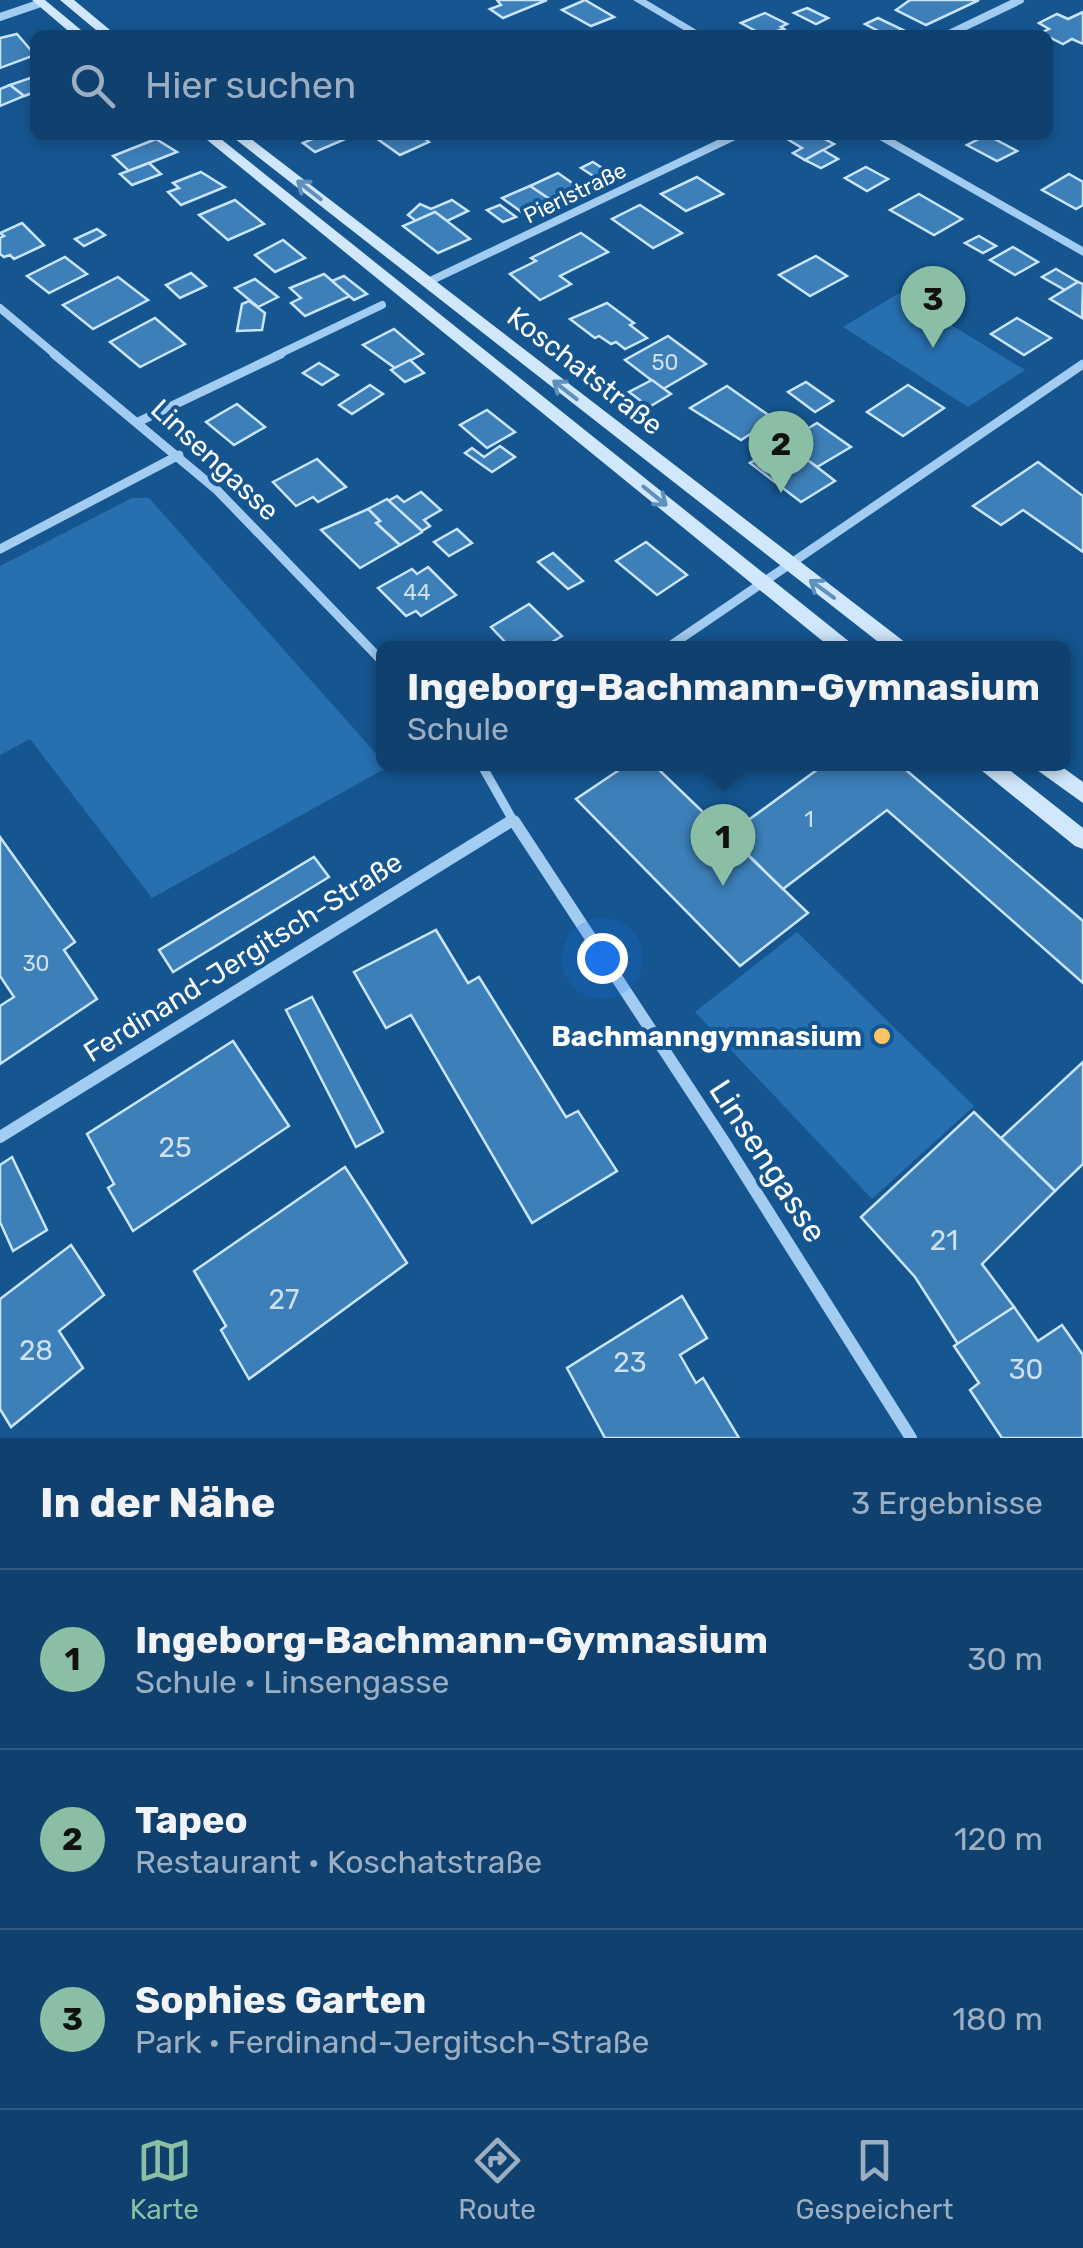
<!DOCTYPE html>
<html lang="de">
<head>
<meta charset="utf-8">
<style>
  :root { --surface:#10406d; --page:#194772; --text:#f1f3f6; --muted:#9cafc2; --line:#305980; --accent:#8abfa5 }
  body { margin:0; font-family:Rubik,sans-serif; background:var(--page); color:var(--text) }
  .you { position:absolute; left:602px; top:958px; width:35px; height:35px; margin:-25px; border:8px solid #fff; border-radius:50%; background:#1a73e8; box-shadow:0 0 0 15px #1a73e833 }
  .badge { display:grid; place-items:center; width:65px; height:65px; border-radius:50%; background:var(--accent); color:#111; font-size:32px; font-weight:700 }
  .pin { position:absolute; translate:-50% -82px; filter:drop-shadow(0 2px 5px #0008) }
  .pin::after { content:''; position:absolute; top:52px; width:35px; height:30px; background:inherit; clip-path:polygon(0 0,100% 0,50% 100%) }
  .popup { position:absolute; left:376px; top:641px; width:695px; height:130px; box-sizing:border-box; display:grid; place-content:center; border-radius:15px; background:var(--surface); filter:drop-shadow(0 2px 8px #0005); font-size:32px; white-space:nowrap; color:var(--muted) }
  .popup b { font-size:38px; color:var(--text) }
  .popup::after { content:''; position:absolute; left:50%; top:100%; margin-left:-20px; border:20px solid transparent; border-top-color:var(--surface) }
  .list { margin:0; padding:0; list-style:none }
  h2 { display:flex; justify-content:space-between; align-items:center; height:130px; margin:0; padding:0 40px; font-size:42px }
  h2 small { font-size:32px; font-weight:400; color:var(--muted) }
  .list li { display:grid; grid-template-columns:65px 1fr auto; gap:30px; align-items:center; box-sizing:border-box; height:180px; padding:0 40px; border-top:2px solid var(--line) }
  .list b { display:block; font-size:38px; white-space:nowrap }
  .list p { margin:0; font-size:32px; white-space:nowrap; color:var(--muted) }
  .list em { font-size:32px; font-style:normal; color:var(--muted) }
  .icon { flex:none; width:55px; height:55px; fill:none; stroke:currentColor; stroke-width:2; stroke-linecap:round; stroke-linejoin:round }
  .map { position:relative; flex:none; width:1083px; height:1438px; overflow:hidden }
  .search { position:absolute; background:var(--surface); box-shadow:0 5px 15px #0003; left:30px; right:30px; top:30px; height:110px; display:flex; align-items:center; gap:25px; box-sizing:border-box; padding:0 35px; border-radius:15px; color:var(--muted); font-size:38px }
  .sheet { height:670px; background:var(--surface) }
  nav { display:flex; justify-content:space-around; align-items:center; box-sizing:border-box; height:140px; border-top:2px solid var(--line); background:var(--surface); font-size:28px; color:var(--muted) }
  nav a { display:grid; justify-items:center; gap:5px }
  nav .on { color:var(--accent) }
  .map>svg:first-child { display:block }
  .green { fill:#2770b0 }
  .building { fill:#3d7fb9; stroke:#c9e4fc; stroke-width:2.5 }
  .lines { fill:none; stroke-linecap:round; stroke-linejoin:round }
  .minor-far2 { stroke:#a2ccf1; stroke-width:8 }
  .minor-far1 { stroke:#a2ccf1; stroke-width:9 }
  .minor { stroke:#a2ccf1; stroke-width:12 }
  .tertiary { fill:#a2ccf1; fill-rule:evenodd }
  .secondary { fill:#d0e7fc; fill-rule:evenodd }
  .oneway { stroke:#6090bc }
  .poi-dot { fill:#ffc462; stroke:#155691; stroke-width:4 }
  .labels { text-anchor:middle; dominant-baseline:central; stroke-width:8; stroke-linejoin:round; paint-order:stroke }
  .far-street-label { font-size:22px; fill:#fff; stroke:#155691 }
  .number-label { font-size:22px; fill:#cedfee }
  .street-label { font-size:28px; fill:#fff; stroke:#155691 }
  .poi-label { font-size:28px; font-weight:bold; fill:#fff; stroke:#155691; text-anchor:end }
  .near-number-label { font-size:28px; fill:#cedfee }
  .near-street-label { font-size:32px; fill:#fff; stroke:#155691 }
</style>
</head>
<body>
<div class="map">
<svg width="1083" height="1438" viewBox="0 0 1083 1438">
  <rect width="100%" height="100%" fill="#155691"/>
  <g class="green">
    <polygon points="899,293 1025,370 968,407 843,327"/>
    <polygon points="132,498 149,498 388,767 152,898 30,739 0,755 0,566"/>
    <polygon points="797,932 974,1106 872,1199 695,1012"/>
  </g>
  <g class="building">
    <polygon points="547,0 503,18 490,9 501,5 497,0"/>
    <polygon points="585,0 614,17 591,26 562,10"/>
    <polygon points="910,0 979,0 926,25 896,10"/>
    <polygon points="807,8 828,18 816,24 794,13"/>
    <polygon points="1083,12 1083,44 1072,39 1063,44 1041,33 1049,29 1039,23 1057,14 1068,19"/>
    <polygon points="765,13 787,24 781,27 784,29 763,35 741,23"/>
    <polygon points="878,18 903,30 886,35 865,24"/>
    <polygon points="17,34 35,55 0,68 0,38"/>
    <polygon points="30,78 35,81 35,92 24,96 10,85"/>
    <polygon points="10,85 24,96 0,106 0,89"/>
    <polygon points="322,135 336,135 343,140 315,152 303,143"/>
    <polygon points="383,135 420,135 429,142 400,155 376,138"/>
    <polygon points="817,135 834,144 805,160 793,153 802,148 782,136"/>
    <polygon points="987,135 1017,151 997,161 967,145"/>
    <polygon points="156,139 177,152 129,171 113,156"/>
    <polygon points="823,150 838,159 821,168 805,160"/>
    <polygon points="593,162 610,173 598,179 581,168"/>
    <polygon points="149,163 161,174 132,185 120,174"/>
    <polygon points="866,167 888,179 867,191 845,178"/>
    <polygon points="201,172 225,187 181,205 168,192 179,188 173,183"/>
    <polygon points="558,173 578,187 551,200 530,186"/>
    <polygon points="1069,174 1083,182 1083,205 1076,209 1042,190"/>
    <polygon points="697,177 723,194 686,211 661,194"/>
    <polygon points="530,186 551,200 523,213 502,198"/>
    <polygon points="919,194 962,219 934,235 890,210"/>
    <polygon points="235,200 264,224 228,240 199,215"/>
    <polygon points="452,200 468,211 447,221 435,212 416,221 408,215 420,204 431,209"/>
    <polygon points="500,205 516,217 503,222 487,210"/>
    <polygon points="640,205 682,233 653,248 612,219"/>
    <polygon points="435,212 447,221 470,239 438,253 403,226"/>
    <polygon points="22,223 44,245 14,259 10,255 4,257 0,254 0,238 4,236 0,233"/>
    <polygon points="97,229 105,235 84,246 75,239"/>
    <polygon points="581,233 608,252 560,276 571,284 540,300 510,274 536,261 531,258"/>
    <polygon points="979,236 996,246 983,253 965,243"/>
    <polygon points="283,240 305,258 275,272 255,255"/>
    <polygon points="1013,247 1038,262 1015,275 990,260"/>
    <polygon points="816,256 847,276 810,296 779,275"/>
    <polygon points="65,257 87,274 49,293 27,276"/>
    <polygon points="1056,269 1078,282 1065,290 1042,277"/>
    <polygon points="191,273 206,286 180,298 166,285"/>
    <polygon points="324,274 350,296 305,316 291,303 301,298 290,288"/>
    <polygon points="344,276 367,294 354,300 332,281"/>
    <polygon points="118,277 148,300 93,329 63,305"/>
    <polygon points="255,279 278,297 258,307 235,288"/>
    <polygon points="1078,282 1083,284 1082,318 1050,299"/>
    <polygon points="249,301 265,313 262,330 237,331 242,304"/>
    <polygon points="607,303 634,323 630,325 647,338 625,349 616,342 611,344 599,336 595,338 570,319"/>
    <polygon points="155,318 185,344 140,367 110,342"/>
    <polygon points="1017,318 1051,338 1024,355 991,334"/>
    <polygon points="394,329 423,354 395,368 363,345"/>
    <polygon points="668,336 706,364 663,389 625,360"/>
    <polygon points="410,360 424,373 405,382 391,370"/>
    <polygon points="319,363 338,375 322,385 303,373"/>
    <polygon points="652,380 671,394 649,407 629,392"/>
    <polygon points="806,382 833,401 815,412 788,392"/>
    <polygon points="370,385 383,394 352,414 339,405"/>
    <polygon points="908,385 944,408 903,436 867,412"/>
    <polygon points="727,386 774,419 741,440 690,408"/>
    <polygon points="237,404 265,427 234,445 206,422"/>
    <polygon points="487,410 515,432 487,448 460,425"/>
    <polygon points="817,423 851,447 817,467 784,443"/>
    <polygon points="784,443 817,467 835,481 801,502 750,463"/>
    <polygon points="500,446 515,457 492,472 465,453 472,448 484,457"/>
    <polygon points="317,459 346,487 318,502 313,497 296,506 273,482"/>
    <polygon points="1038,462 1083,496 1083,552 1023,510 1001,525 973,506"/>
    <polygon points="421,492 441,510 424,520 430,526 422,531 388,501 397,496 404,502"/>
    <polygon points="387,499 422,531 422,532 400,545 376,523 380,521 368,509"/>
    <polygon points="368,509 380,521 376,523 400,545 360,568 321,530"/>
    <polygon points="457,529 472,543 449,556 434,542"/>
    <polygon points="646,542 687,575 657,595 616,561"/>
    <polygon points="553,553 583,581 568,589 538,562"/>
    <polygon points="428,567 456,595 421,616 416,611 406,616 378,588 412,569 417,574"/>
    <polygon points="529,604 562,636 542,648 493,648 507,644 491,627"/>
    <polygon points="628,764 653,764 808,913 740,966 576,799"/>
    <polygon points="825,764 899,764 1083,921 1083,983 887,810 783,889 728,835"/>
    <polygon points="0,837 75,942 64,950 97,999 0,1064 0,1006 14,997 0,976"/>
    <polygon points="314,857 329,877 173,972 159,950"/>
    <polygon points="436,930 468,983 479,977 566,1117 578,1111 617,1171 532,1223 411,1015 386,1028 354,972"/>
    <polygon points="312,997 383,1132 356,1147 286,1010"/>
    <polygon points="233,1041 289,1126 133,1231 108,1188 114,1184 87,1134"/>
    <polygon points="1083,1062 1083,1164 1055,1191 1001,1138"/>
    <polygon points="974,1112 1055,1191 982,1264 1014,1307 958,1344 915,1277 861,1217"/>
    <polygon points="12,1157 47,1230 13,1251 0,1222 0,1165"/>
    <polygon points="345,1167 407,1263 249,1379 221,1330 226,1326 194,1271"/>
    <polygon points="71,1245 104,1295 59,1331 83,1368 11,1427 0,1409 0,1299"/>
    <polygon points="682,1296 707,1338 680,1355 696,1383 703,1378 739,1438 605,1438 567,1368"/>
    <polygon points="1014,1307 1038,1341 1062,1325 1083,1355 1083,1438 1002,1438 970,1390 979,1383 954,1346"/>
  </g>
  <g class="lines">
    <g class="minor-far2">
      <polyline points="0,17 41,3"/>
      <polyline points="947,35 1020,0"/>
      <polyline points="428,282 737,135"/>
      <polyline points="0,308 57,356"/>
      <polyline points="275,356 382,305"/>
    </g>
    <g class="minor-far1">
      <polyline points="54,354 217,490 383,662"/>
      <polyline points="138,422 281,354"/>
      <polyline points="0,549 179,455"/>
      <polyline points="667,648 1083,364"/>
      <polyline points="481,764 515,824"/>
      <polyline points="507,824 513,820"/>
    </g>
    <g class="minor">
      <polyline points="514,821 725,1143 911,1438"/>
      <polyline points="0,1137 511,821"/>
    </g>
    <g class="tertiary">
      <polygon points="633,0 646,0 705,35 692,35"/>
      <polygon points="871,135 886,135 1083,247 1083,256"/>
    </g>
    <g class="secondary">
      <polygon points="32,0 45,0 87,35 73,35"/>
      <polygon points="60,0 74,0 116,35 102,35"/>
      <polygon points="201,135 216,135 851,643 853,648 831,648"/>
      <polygon points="230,135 246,135 906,643 908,648 886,648"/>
      <polygon points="978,764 1002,764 1083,828 1083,849 1075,846 981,770"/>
      <polygon points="1034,764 1058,764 1083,782 1083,803 1037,770"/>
    </g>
  </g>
  <defs><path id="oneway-shaft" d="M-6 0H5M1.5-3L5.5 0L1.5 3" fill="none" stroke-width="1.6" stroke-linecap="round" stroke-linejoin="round" transform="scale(2.5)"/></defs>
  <g class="oneway">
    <use href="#oneway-shaft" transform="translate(309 190) rotate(-142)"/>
    <use href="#oneway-shaft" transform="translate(565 390) rotate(-142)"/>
    <use href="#oneway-shaft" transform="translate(655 496) rotate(39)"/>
    <use href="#oneway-shaft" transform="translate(822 589) rotate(-144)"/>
  </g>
  <circle class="poi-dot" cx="882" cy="1036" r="10"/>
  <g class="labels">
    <g class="far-street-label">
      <text transform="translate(575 193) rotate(-26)">Pierlstraße</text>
    </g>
    <g class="number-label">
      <text x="665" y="362">50</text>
      <text x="417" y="592">44</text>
      <text x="809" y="819">1</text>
      <text x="36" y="963">30</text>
    </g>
    <g class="street-label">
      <text transform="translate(585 371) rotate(38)">Koschatstraße</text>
      <text transform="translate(215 460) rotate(43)">Linsengasse</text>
      <text transform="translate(243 957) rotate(-32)">Ferdinand-Jergitsch-Straße</text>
    </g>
    <g class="poi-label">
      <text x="862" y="1036">Bachmanngymnasium</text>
    </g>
    <g class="near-number-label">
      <text x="175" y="1147">25</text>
      <text x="944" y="1240">21</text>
      <text x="284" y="1299">27</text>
      <text x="36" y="1350">28</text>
      <text x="630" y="1362">23</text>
      <text x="1026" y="1369">30</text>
    </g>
    <g class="near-street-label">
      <text transform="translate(768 1161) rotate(57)">Linsengasse</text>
    </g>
  </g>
</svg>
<div class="you"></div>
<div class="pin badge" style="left:723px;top:886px">1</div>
<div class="popup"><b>Ingeborg-Bachmann-Gymnasium</b>Schule</div>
<div class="pin badge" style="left:781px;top:493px">2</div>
<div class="pin badge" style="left:933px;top:348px">3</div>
<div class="search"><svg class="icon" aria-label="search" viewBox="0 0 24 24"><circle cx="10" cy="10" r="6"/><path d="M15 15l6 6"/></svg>Hier suchen</div>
</div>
<section class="sheet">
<h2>In der Nähe<small>3 Ergebnisse</small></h2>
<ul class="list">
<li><span class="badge">1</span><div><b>Ingeborg-Bachmann-Gymnasium</b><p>Schule · Linsengasse</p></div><em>30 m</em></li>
<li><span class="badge">2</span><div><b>Tapeo</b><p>Restaurant · Koschatstraße</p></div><em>120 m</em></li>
<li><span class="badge">3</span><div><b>Sophies Garten</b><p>Park · Ferdinand-Jergitsch-Straße</p></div><em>180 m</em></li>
</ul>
</section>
<nav>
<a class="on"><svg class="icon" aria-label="map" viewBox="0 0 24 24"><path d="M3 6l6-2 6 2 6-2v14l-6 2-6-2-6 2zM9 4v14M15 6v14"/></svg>Karte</a>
<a><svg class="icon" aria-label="directions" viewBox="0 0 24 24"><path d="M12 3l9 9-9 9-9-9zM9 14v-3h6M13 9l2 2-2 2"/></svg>Route</a>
<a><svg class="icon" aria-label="saved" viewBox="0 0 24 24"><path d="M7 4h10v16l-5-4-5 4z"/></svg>Gespeichert</a>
</nav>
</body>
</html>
